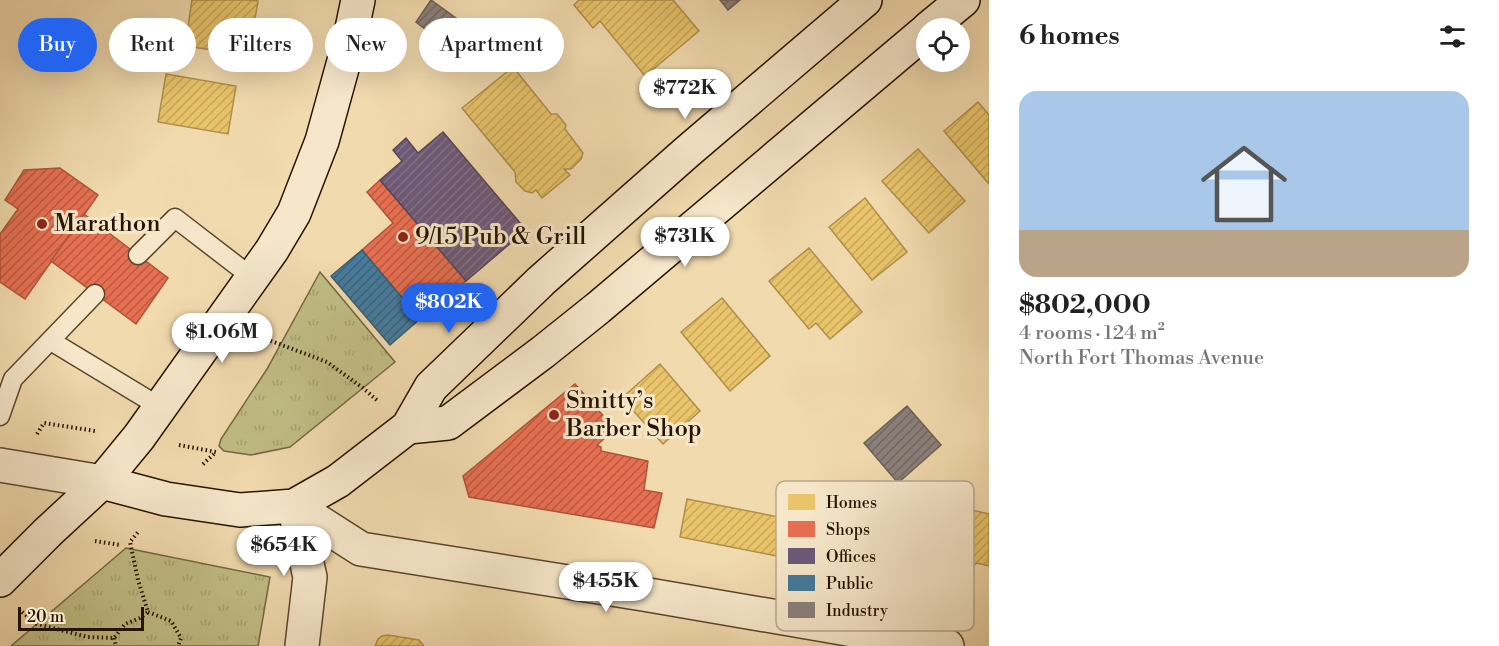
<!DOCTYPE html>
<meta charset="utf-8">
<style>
body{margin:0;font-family:"Libre Bodoni",serif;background:#f2f2f2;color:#222;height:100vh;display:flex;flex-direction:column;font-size:22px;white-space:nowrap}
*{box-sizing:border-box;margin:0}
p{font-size:20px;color:#767676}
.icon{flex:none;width:33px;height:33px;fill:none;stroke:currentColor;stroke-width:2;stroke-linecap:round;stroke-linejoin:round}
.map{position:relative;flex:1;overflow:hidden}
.details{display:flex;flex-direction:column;background:#fff;width:510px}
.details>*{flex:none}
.top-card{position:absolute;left:18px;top:18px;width:570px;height:54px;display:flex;gap:12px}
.fabs{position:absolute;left:916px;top:18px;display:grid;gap:12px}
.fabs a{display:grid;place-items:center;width:54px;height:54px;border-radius:50%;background:#fff;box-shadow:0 6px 24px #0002;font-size:30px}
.scale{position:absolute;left:18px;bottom:15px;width:126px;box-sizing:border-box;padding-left:6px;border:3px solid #261400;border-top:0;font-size:16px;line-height:21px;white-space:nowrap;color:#261400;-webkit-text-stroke:4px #f6e7ca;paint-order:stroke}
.price{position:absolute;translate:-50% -51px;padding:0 14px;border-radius:21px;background:#fff;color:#222;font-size:20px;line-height:39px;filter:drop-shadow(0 2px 3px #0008)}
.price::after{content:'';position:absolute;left:50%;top:36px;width:18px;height:14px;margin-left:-9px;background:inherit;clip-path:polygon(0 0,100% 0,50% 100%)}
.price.current{background:#2563eb;color:#fff}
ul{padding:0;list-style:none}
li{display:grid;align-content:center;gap:12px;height:318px;padding:0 30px}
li+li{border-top:2px solid #e0e0e0}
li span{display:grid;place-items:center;height:186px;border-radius:18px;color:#555}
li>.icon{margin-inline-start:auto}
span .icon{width:108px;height:108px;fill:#fffc;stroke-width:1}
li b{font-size:26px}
h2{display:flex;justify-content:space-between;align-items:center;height:72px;padding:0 30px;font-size:26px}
.tag{padding:0 21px;border-radius:27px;background:#fff;box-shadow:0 6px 24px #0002;font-size:21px;line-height:54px}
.tag.current{background:#2563eb;color:#fff}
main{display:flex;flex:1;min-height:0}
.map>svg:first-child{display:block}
</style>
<main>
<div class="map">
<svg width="989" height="646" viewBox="0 0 989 646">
<defs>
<pattern id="grass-tufts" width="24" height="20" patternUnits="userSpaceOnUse" patternTransform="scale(1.5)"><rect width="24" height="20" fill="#c1bd85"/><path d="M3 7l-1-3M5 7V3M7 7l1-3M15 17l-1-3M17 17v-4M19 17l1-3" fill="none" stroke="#a6a271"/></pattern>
<pattern id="homes-hatch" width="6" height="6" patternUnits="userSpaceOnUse" patternTransform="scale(1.5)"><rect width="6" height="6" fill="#e9c46a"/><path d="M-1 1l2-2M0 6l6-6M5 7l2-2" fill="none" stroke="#c8a85a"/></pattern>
<pattern id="shops-hatch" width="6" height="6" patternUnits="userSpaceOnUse" patternTransform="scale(1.5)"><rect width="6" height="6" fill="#e76f51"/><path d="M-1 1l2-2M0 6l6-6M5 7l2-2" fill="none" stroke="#bb5a41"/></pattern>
<pattern id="offices-hatch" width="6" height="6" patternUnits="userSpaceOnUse" patternTransform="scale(1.5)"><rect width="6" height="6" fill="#6d597a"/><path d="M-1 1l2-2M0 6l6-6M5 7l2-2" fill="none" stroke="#817188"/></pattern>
<pattern id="public-hatch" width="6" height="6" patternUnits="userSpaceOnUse" patternTransform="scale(1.5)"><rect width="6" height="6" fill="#457b9d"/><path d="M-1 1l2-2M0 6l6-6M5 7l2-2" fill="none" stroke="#39647e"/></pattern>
<pattern id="industry-hatch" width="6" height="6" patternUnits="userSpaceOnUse" patternTransform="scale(1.5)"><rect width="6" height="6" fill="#8a817c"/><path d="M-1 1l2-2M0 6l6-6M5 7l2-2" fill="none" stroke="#716863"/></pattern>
</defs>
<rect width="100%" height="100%" fill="#f1daae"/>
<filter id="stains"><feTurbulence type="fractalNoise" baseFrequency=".00333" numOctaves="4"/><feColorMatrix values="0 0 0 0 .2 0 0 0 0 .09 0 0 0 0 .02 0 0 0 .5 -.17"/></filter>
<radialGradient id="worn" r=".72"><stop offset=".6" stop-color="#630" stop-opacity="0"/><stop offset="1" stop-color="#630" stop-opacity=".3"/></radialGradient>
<g fill="url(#grass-tufts)" stroke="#746842" stroke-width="1.5">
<polygon points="320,272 395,362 290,447 251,455 224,451 219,446 221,439 267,369"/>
<polygon points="126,548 270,577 258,646 11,646"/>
</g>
<g fill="url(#homes-hatch)" stroke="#ae8f4a" stroke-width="1.5">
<polygon points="192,0 248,0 258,1 249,55 185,46"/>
<polygon points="579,0 673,0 699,31 645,76 600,21 593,28 574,5"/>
<polygon points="513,67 551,114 557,114 566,125 565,129 583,153 581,159 571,169 564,169 570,175 542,198 536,190 532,193 525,191 516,182 515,172 462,108"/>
<polygon points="166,74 236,86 228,134 158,122"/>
<polygon points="978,102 989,115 989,184 944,131"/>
<polygon points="918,149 965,201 929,233 882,181"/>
<polygon points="865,198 907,252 872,280 829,227"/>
<polygon points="809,248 862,312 830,339 816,323 809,329 769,281"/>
<polygon points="722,298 770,356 730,391 681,332"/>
<polygon points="660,364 700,411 663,444 622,398"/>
<polygon points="908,495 989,514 989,566 977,563 970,569 957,566 951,558 937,555 930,562 918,559 913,551 896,547"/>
<polygon points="687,499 784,518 777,556 680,537"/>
<polygon points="388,635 419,640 424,646 375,646 378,639 382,636"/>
</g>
<g fill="url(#shops-hatch)" stroke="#ad5439" stroke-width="1.5">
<polygon points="60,168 98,195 25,299 0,282 0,234 18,209 5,200 24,170"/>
<polygon points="380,180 466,281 420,319 362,250 393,223 367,192"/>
<polygon points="84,214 168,278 136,324 51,261"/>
<polygon points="575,384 615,429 597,445 601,447 601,451 648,461 644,490 662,493 654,528 469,497 463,476"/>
</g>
<polygon fill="url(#offices-hatch)" stroke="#584455" stroke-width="1.5" points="443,132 526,230 466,281 380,180 402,161 393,150 406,138 418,153"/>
<polygon fill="url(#public-hatch)" stroke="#3c5c6e" stroke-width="1.5" points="362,250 420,319 390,345 331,276"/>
<g fill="url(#industry-hatch)" stroke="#6c6057" stroke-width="1.5">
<polygon points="431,0 460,21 444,44 416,22"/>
<polygon points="720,0 740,0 728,10"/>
<polygon points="907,406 941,445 898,483 864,443"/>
</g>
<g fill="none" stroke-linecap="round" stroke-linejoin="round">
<defs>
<g id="lane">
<polyline points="138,255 175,218 253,278"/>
<polyline points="51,341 160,407"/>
<polyline points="0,416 13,379 95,294"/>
</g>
<g id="street">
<polyline points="0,465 102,482"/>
<polyline points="294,506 361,549 643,594 947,646"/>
<polyline points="294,506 310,577 302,646"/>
</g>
<g id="secondary">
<polyline points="929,28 963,0"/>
<polyline points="408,427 448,423 543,352 598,308 927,30"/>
<polyline points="102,482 166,499 240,510 294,506 338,481 408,427 431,387 541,281 687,152 865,0"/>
<polyline points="0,580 48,532 102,482 139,437 272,250 294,213 322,141 349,43 358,0"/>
</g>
</defs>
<use href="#lane" stroke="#59462c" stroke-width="21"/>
<use href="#street" stroke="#59462c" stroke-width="36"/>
<use href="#secondary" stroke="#261400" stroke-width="36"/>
<g stroke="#261400" stroke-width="4" stroke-dasharray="1.5 3" stroke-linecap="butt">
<polyline points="258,336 327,362 363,388 379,402"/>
<polyline points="37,434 44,423 95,431"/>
<polyline points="179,445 216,452 201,466"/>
<polyline points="95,541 120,545"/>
<polyline points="22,612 37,624 88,637 114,638 125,624 140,618 148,612 138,580 130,542 138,532"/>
<polyline points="148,612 171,621 181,638 178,646"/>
<polyline points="114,638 116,646"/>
</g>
<use href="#lane" stroke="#f6e7ca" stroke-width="18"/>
<use href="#street" stroke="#f6e7ca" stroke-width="33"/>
<use href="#secondary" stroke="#f6e7ca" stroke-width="33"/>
</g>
<g fill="#8f2418" stroke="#f6e7ca" stroke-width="2">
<circle cx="42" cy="224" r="6"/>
<circle cx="403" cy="237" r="6"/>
<circle cx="554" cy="415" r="6"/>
</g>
<g text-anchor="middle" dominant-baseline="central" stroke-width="6" stroke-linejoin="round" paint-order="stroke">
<g font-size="24" fill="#261400" stroke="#f6e7ca" text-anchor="start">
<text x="54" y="224">Marathon</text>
<text x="415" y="237">9/15 Pub &amp; Grill</text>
<text x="566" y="401">Smitty’s<tspan x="566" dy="28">Barber Shop</tspan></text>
</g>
</g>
<rect x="776" y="481" width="198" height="150" rx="9" fill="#f6e7ca" stroke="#b8a88d" stroke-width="1.5"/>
<rect x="788" y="494" width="27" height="16" fill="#e9c46a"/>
<rect x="788" y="521" width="27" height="16" fill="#e76f51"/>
<rect x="788" y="548" width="27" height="16" fill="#6d597a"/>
<rect x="788" y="575" width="27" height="16" fill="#457b9d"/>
<rect x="788" y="602" width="27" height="16" fill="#8a817c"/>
<g font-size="16" fill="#261400">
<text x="826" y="508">Homes</text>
<text x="826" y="535">Shops</text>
<text x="826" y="562">Offices</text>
<text x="826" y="589">Public</text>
<text x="826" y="616">Industry</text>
</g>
<rect width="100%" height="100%" filter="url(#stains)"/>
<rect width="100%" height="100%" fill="url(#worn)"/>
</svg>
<div class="fabs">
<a><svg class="icon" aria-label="locate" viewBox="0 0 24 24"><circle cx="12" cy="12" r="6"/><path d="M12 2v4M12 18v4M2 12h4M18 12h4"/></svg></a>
</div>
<div class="scale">20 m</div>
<b class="price" style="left:685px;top:120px">$772K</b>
<b class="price" style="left:685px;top:268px">$731K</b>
<b class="price current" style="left:449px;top:334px">$802K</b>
<b class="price" style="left:222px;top:364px">$1.06M</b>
<b class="price" style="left:284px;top:577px">$654K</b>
<b class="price" style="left:606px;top:613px">$455K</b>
<div class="top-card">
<a class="tag current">Buy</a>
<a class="tag">Rent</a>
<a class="tag">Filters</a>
<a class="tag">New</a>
<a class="tag">Apartment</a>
</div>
</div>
<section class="details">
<h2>6 homes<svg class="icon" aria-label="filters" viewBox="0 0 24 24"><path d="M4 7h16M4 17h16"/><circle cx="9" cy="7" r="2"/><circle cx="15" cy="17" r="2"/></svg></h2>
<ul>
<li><span style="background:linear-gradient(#a9c7e8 75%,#b9a48a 0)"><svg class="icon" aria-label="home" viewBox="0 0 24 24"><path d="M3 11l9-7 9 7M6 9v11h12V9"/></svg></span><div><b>$802,000</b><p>4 rooms · 124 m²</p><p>North Fort Thomas Avenue</p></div></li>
</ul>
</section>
</main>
